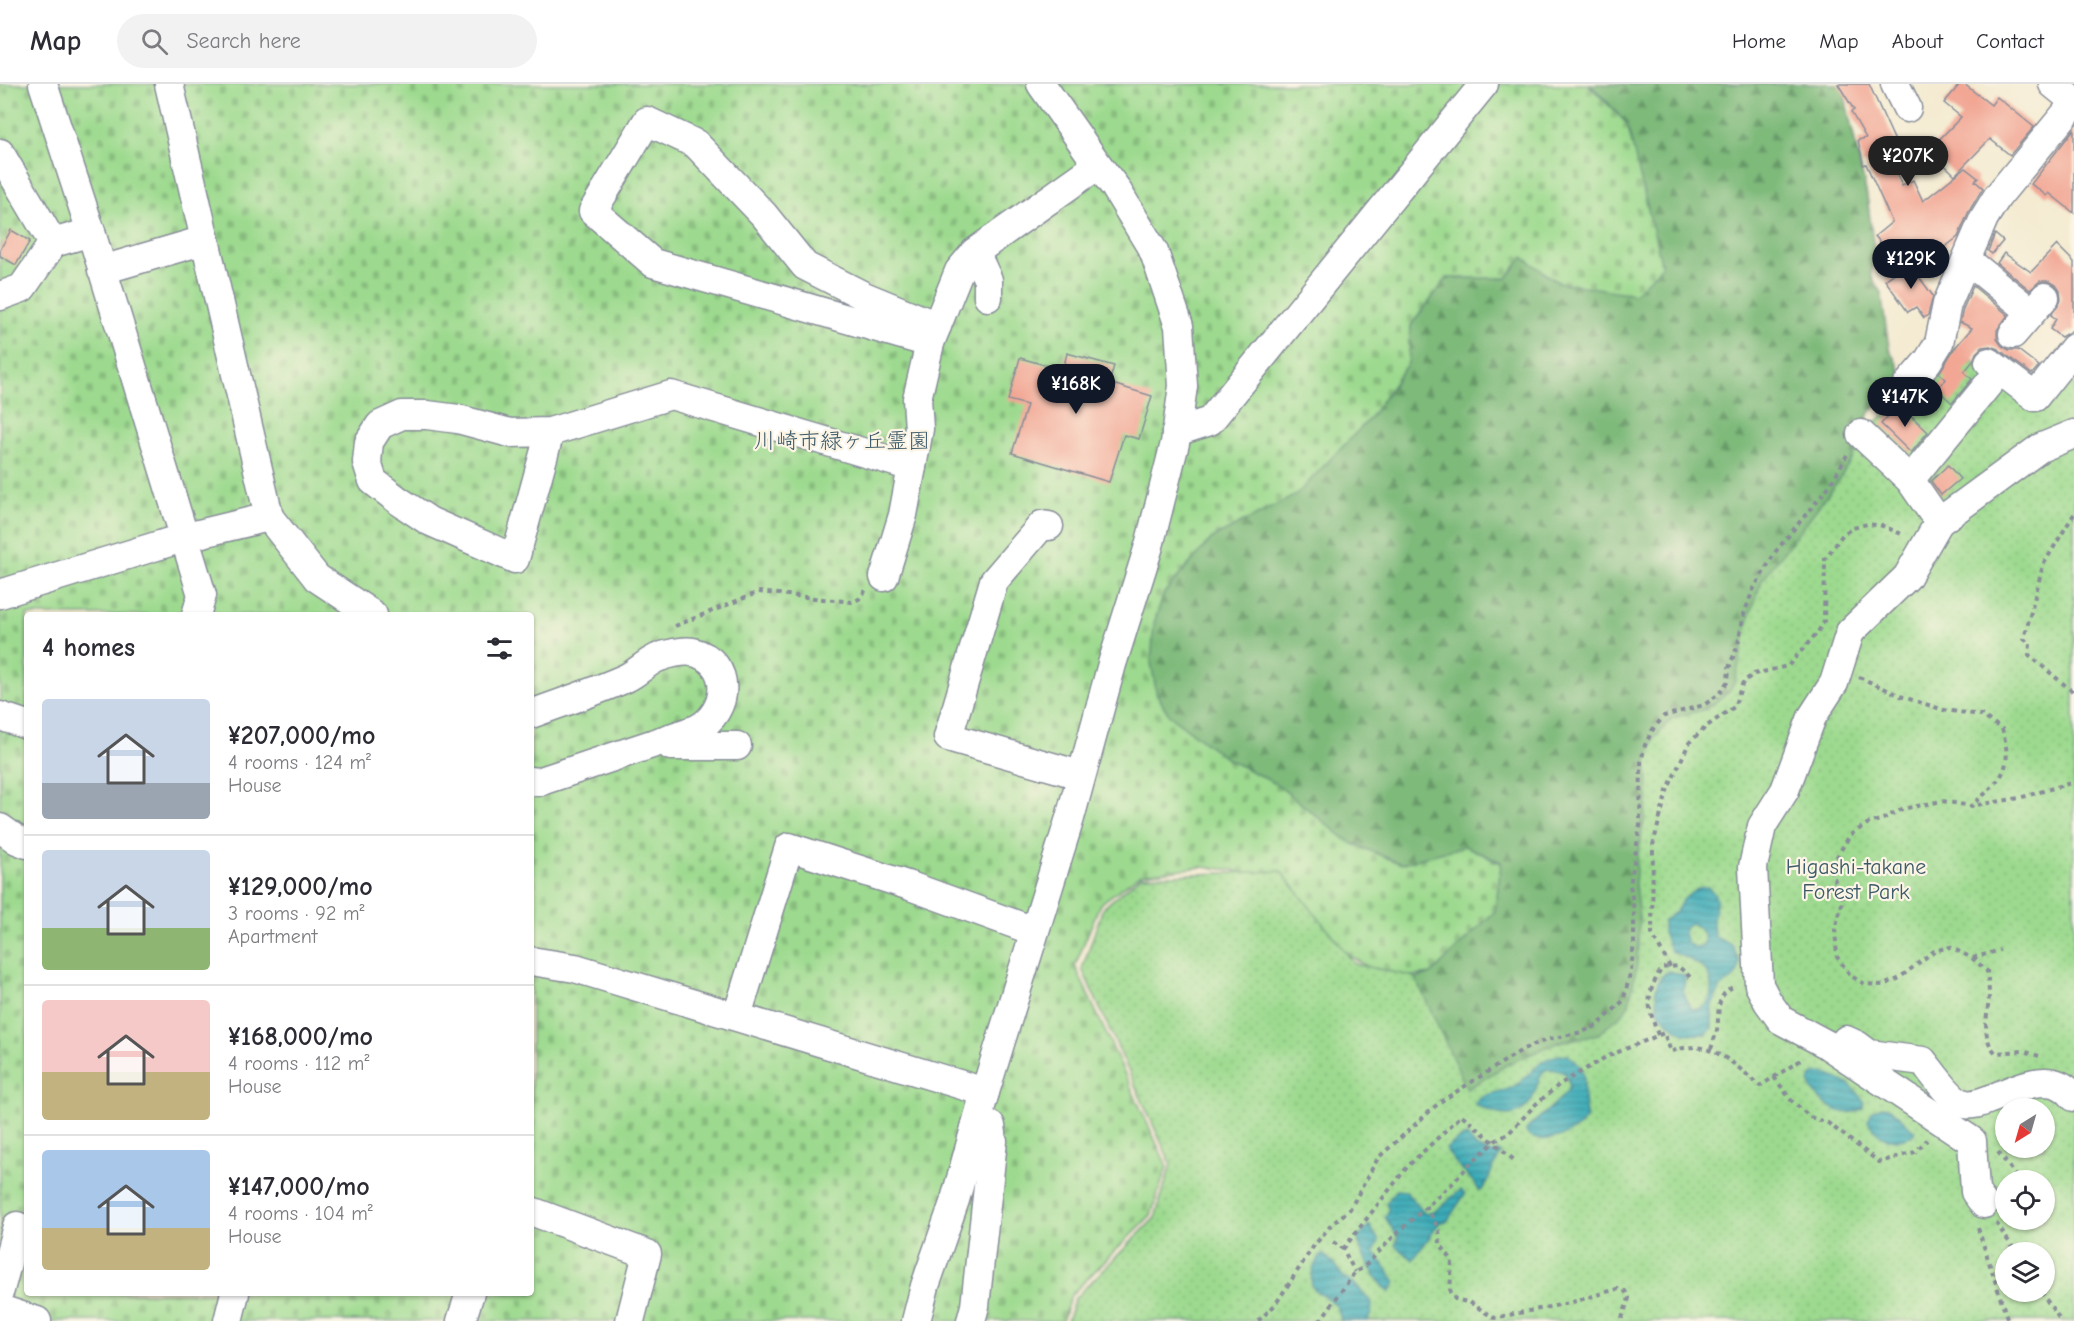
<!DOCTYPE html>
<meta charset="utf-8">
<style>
body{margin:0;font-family:"Comic Neue","Klee One",sans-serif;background:#f2f2f3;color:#2b2b33;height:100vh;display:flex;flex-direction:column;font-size:22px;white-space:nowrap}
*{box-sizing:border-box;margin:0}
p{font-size:20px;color:#7c7c81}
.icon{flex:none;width:33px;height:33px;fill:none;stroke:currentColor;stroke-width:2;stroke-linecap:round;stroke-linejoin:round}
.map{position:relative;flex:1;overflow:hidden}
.details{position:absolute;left:24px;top:528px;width:510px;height:684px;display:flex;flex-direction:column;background:#fff;border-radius:6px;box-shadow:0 2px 4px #0004}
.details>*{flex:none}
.needle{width:39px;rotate:217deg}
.buttons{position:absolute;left:1995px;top:1014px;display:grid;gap:12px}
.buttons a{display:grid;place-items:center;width:60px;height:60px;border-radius:50%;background:#fff;box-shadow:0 2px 4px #0004;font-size:30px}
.price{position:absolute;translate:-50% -51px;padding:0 14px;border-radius:21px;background:#111827;color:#fff;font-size:20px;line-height:39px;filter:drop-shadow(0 2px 3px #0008)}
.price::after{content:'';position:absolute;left:50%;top:36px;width:18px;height:14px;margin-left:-9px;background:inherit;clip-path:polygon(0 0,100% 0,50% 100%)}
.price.on{background:#222;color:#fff}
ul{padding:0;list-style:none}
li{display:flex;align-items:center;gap:18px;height:150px;padding:0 18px}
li+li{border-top:2px solid #e1e1e2}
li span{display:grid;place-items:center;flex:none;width:168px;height:120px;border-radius:6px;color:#555}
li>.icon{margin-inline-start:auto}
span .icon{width:72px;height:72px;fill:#fffc;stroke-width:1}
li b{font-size:26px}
h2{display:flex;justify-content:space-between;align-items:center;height:72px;padding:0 18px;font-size:26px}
header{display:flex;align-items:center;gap:36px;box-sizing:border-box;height:84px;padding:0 30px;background:#fff;border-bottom:2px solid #e1e1e2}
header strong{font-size:28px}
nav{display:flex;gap:33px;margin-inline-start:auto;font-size:21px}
.search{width:420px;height:54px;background:#f2f2f3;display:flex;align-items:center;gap:15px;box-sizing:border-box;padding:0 21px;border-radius:33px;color:#7c7c81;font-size:22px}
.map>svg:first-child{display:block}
</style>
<header>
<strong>Map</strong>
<div class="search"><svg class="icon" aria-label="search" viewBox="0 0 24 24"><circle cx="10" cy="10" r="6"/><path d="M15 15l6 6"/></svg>Search here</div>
<nav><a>Home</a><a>Map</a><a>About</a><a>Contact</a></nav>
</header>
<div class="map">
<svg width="2074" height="1237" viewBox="0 0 2074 1237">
<defs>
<pattern id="forest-firs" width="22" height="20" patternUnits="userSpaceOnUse" patternTransform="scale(1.5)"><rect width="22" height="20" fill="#7eba7a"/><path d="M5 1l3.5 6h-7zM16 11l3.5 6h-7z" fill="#669867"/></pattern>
<pattern id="cemetery-stones" width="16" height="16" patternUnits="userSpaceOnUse" patternTransform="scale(1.5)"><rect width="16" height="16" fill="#9dda8f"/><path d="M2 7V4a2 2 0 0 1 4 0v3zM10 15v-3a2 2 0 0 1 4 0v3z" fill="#87bb7e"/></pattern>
<pattern id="park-dots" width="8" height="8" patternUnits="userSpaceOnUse" patternTransform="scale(1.5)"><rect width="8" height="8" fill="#9dda8f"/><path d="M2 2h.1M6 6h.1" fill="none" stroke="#87bb7e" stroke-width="1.8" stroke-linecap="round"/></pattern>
<pattern id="water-rules" width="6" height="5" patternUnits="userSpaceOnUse" patternTransform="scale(1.5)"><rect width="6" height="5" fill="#3aabb7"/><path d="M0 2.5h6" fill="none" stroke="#308c98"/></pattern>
</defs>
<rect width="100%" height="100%" fill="#fcf5e5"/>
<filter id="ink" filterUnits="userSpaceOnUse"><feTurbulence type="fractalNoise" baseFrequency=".0167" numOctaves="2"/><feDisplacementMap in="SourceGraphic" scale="12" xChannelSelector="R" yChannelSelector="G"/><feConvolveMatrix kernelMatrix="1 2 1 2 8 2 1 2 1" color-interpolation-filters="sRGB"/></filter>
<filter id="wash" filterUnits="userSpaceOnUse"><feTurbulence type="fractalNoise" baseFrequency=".008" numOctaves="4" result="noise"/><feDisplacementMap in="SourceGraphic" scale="24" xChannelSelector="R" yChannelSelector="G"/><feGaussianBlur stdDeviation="1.35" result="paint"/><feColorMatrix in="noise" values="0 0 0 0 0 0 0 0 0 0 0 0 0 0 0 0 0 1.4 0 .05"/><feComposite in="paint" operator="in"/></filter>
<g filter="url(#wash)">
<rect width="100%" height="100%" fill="#f4ebd2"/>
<polygon fill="url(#forest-firs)" stroke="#4c746c" stroke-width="1.5" points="1590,0 1842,0 1867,112 1874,167 1871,191 1881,209 1889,264 1901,288 1900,296 1867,332 1870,353 1640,930 1078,1237 1162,1130 1331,873 1389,902 1431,890 1495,827 1501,778 1465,762 1401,780 1349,758 1276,700 1227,675 1169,631 1157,611 1151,579 1154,539 1164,509 1212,454 1296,411 1369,335 1408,279 1411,241 1447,194 1507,194 1523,173 1558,198 1627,40"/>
<path fill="url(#cemetery-stones)" stroke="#5c8476" stroke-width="1.5" fill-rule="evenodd" d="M 0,0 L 1588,0 L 1627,40 L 1662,182 L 1634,210 L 1558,198 L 1523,173 L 1507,194 L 1447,194 L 1411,241 L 1408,279 L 1369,335 L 1296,411 L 1212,454 L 1164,509 L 1154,539 L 1151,579 L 1157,611 L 1169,631 L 1227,675 L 1276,700 L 1349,758 L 1401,780 L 1465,762 L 1501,779 L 1495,827 L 1431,890 L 1388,895 L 1330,860 L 1275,802 L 1234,786 L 1202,783 L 1141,790 L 1100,820 L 1075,882 L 1167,1082 L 1151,1131 L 1071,1211 L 1062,1237 L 0,1237 ZM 27,531 L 531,531 L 531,1209 L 27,1209 Z"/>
<path fill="url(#park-dots)" stroke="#5c8476" stroke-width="1.5" fill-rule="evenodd" d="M 1946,257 L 2036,324 L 2074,276 L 2074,1237 L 1067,1237 L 1075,1214 L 1155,1134 L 1171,1080 L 1082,885 L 1103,824 L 1141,792 L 1281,787 L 1355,880 L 1415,893 L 1467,1005 L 1508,980 L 1556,959 L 1598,950 L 1623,930 L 1629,920 L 1637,880 L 1639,835 L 1635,800 L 1637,778 L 1648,713 L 1647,675 L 1654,655 L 1672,634 L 1706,625 L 1729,608 L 1735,597 L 1750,530 L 1762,496 L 1838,397 L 1873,341 L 1922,297 ZM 2006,1024 L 2044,1024 L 2044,1064 L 2006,1064 ZM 2006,1096 L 2044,1096 L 2044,1136 L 2006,1136 ZM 2006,1168 L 2044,1168 L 2044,1208 L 2006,1208 Z"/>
<g fill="url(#water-rules)" stroke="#2a6d8a" stroke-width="1.5" fill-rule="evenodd">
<path d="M 1708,803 C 1723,817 1713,822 1713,839 C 1713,844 1714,849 1715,853 L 1733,862 L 1739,878 L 1738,888 L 1734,894 L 1722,902 L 1716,913 L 1712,922 L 1712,944 L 1707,950 C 1680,952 1677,947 1659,929 C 1655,911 1652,897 1669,887 L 1686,892 L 1683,906 L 1690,924 C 1714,931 1716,897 1704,885 C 1695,876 1682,873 1671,867 L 1663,849 L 1663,837 L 1676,828 L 1682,817 L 1691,809 L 1700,804 ZM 1691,839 C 1699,842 1703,848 1705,856 L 1702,863 L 1695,864 L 1687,859 L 1684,850 L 1685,843 Z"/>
<path d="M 1568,971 C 1595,989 1578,1010 1587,1033 C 1584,1037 1581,1042 1577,1044 C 1565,1053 1538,1061 1527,1050 L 1526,1046 C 1535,1036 1566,1013 1569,1004 C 1571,999 1568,995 1566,990 C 1538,976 1541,994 1533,1013 C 1520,1040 1494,1031 1475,1020 C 1482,1009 1497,1009 1509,1005 C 1533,995 1536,969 1568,971 Z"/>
<path d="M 1824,989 C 1842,996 1855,1001 1864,1018 L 1863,1024 C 1841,1037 1817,1018 1809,998 L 1814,990 Z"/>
<path d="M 1882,1023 L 1891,1025 L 1915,1047 L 1913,1051 C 1892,1059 1880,1058 1868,1037 L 1872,1027 Z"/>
<path d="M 1467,1052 L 1477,1064 L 1494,1070 L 1498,1067 L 1501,1069 C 1493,1081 1490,1094 1482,1106 L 1479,1106 C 1469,1090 1455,1082 1446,1065 L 1456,1057 Z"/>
<polygon points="1396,1106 1405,1107 1425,1130 1434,1128 1461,1106 1465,1110 1447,1137 1440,1138 1413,1176 1395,1161 1398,1154 1385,1133 1389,1126 1386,1120"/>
<path d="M 1369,1141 L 1379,1157 L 1374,1167 L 1396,1198 L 1390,1208 C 1378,1199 1359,1169 1358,1154 Z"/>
<path d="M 1323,1170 L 1337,1183 L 1343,1193 L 1355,1200 L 1372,1219 L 1371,1230 L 1367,1237 L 1341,1237 C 1340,1233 1339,1227 1337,1223 C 1326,1207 1305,1212 1313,1186 C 1315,1179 1317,1175 1323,1170 Z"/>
</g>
<g id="blocks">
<g fill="#f2a795">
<polygon points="1838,0 1869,0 1899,66 1888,71 1902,102 1913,96 1923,117 1965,84 1978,94 1975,97 1983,104 1969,127 1958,153 1941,166 1932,156 1900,182 1875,152 1892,138 1866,80 1863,81 1858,56 1866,54 1851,28 1854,26"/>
<polygon points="1960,0 1964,0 1991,21 1997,13 2034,43 2010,71 1990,55 1955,91 1929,66 1961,33 1944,19"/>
<polygon points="2074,45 2074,129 2049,109 2047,112 2031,100"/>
<polygon points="11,146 30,157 16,181 0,172 0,166"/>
<polygon points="1995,150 2003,157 1992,170 1988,167"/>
<polygon points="2057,161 2074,178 2074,248 2071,247 2061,253 2050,245 2056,235 2051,231 2061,216 2060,207 2056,201 2049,197 2040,197 2030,206 1997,179 2004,169 2031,188"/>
<polygon points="1909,179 1933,212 1928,231 1924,234 1916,223 1908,228 1885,196"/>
<polygon points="1973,202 2008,231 1997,246 1997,255 2002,262 2009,266 2018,266 2039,282 2032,290 1998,265 1990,262 1982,263 1976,269 1973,277 1964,288 1972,295 1952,319 1937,305 1946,295 1939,289 1954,265 1972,244 1960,238 1963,225"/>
<polygon points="1067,269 1114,282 1109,299 1152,312 1139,355 1124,351 1109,398 1012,369 1027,321 1008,316 1020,274 1063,286"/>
<polygon points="1899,320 1928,348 1911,369 1881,340"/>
<polygon points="1948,381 1960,395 1941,411 1931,397"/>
</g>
</g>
</g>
<g filter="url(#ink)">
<use href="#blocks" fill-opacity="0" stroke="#888d98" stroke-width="1.5"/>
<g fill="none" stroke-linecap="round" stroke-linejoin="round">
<defs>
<g id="minor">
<polyline points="43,0 91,148 202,511 196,531"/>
<polyline points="169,0 269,433"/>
<polyline points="1895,0 1907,24"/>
<polyline points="2053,0 2074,17"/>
<polyline points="0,69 53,159"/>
<polyline points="975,168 988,196 988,213"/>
<polyline points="1967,176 2031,228"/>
<polyline points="102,186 205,156"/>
<polyline points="0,212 22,204 53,159 91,148"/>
<polyline points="2013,250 2045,213"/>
<polyline points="930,259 653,179 593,127 647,37 696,60 764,131 805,182 864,212 937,242"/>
<polyline points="1989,278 2035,313 2074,264"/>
<polyline points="1908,300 1928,277 1939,259 1947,220 1984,134 1997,113 2067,28 2072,16"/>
<polyline points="550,348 515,475 429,437 399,417 373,397 367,378 369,358 380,341 402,331 427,331 458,335 510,349 550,348 671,311 912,383"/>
<polyline points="1176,348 1210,337 1484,0"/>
<polyline points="1861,350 1910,396 1939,438"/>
<polyline points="1910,396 2000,286"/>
<polyline points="1049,442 1042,441 994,497 948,653 1080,691"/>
<polyline points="884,493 903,431 919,345 917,315 930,259 959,187 975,168 1098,81"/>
<polyline points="0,510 186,453 269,433 317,494 373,531"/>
<path d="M 531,630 C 563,618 595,608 626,594 C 637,589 646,579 657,574 C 667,570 683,566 693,568 C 733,578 730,628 697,645 L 538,698 L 531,697"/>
<polyline points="0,632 27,641"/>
<polyline points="671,662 737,662"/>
<polyline points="0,744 17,756 27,760"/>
<polyline points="531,877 575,884 985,1008"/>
<polyline points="737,932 789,763 910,802 1034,847"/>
<path d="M 1846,956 L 1857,961 L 1869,970 L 1923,977 C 1932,988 1951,1017 1965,1020 C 1975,1022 1984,1017 1993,1014 C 2019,1003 2053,985 2074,1013"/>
<polyline points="1984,1120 1975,1108 1972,1057 1826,960 1781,936 1768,918 1759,901 1753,783 1762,742 1785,706 1812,633 1834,599 1850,548 1907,493 1939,438 2040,364 2074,350"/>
<polyline points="531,1127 647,1170 630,1237"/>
<polyline points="0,1206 17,1142"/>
<polyline points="0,1225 37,1237"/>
<polyline points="228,1237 235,1209"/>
<polyline points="461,1237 470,1209"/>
<polyline points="916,1237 925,1202 955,1116 985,1008 1070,734 1112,580 1149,462 1175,359 1183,302 1179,242 1154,168 1115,103 1098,81 1041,0"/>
<polyline points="971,1237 975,1222 993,1057 991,1042 978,1034"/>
</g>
</defs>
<use href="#minor" stroke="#888d98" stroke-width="31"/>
<g stroke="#888d98" stroke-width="4" stroke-dasharray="4.5 4.5" stroke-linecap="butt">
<polyline points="1876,330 1891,314"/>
<polyline points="2074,430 2043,481 2024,555 2030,560 2029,571 2072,607 2074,611"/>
<polyline points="675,542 759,508 852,518 859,515 866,506"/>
<path d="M 1859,593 L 1903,613 L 1944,626 L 1981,631 L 2002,645 C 2014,686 2002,695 1972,721"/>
<polyline points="1973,874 2000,866"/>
<polyline points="1670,883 1652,850 1653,761 1667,707 1689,659 1707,642 1734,623 1743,598 1754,590 1788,582 1818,548 1824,537 1825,475 1843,450 1853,444 1867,440 1883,442 1904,451"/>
<path d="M 1658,951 C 1647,920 1645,912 1662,884 L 1678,882 L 1690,893"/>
<path d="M 1711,965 C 1713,959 1715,952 1717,946 C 1720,929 1714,911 1735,902"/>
<path d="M 2039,972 L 2023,967 L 1996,969 C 1980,953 1988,932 1989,912 C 1989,904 1988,895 1987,887 L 1972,874 L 1950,863 L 1934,867 L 1898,895 L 1883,901 L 1865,900 L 1851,892 L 1837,873 L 1835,845 L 1843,816 L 1830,784 L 1850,751 L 1867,740 L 1883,735 L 1902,725 L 1942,717 L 1971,722 L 2019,714 L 2074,698"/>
<polyline points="1774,993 1791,1016 1810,1033 1828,1039 1879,1078 1915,1068 1927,1056"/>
<polyline points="1998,1068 2017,1093 2013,1096"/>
<polyline points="1426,1122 1439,1146 1440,1160 1452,1176 1450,1208 1455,1215 1471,1219 1494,1234 1569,1219 1617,1205 1625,1207 1629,1214 1621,1237"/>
<polyline points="1996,1139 2016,1168"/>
<polyline points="1978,1144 2008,1237"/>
<polyline points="1333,1158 1343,1165 1355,1188"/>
<polyline points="1343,1165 1408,1082 1462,1031 1514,1076"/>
<polyline points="2041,1208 2061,1237"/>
<polyline points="1258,1237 1275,1221 1313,1163 1331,1141 1350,1125 1378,1074 1440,1018 1522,966 1546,956 1582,948 1598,941 1623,917 1631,887 1634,858 1634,826 1630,801 1640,742 1641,678 1645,661 1653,645 1664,632 1704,621 1719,610 1728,597 1729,584 1738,560 1744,530 1753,506 1776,467 1830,401 1847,371"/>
<path d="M 1320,1237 L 1355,1188 L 1363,1184 L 1397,1149 L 1452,1100 L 1470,1080 L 1495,1057 L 1508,1050 L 1536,1020 L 1560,1000 L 1606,973 L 1664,949 L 1671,968 C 1708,952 1733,979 1760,1002 L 1804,974"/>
</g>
<use href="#minor" stroke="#fff" stroke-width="28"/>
</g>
</g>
<g text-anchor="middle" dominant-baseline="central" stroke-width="4.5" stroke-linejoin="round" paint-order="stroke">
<g font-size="22" fill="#3c5a6a" stroke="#fcf5e5">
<text x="842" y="357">川崎市緑ヶ丘霊園</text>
<text x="1856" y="783">Higashi-takane<tspan x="1856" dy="25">Forest Park</tspan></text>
</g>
</g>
</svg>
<div class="buttons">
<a><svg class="needle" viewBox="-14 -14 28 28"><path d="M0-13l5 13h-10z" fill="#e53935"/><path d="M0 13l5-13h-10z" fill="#7c7c81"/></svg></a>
<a><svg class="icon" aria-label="locate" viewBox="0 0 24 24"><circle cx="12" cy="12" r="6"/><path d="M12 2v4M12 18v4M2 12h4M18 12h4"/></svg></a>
<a><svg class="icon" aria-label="layers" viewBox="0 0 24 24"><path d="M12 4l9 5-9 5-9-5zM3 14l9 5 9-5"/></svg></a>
</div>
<b class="price on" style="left:1908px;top:103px">¥207K</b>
<b class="price" style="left:1911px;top:206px">¥129K</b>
<b class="price" style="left:1076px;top:331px">¥168K</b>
<b class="price" style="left:1905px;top:344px">¥147K</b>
<section class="details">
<h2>4 homes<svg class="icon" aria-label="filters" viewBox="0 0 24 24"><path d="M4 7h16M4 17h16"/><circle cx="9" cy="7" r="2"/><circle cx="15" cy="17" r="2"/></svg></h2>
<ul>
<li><span style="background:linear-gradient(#c9d6e8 70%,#9aa5b1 0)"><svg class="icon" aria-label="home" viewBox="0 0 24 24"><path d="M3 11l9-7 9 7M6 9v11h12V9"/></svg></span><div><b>¥207,000/mo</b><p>4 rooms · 124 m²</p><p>House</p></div></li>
<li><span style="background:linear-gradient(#c9d6e8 65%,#8fb573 0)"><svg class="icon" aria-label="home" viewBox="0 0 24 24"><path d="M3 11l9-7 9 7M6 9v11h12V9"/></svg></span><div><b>¥129,000/mo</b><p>3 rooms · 92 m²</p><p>Apartment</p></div></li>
<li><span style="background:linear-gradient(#f6c9c9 60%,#c2b280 0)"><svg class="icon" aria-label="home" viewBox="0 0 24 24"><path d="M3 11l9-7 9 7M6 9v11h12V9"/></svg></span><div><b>¥168,000/mo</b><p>4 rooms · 112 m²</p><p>House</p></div></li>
<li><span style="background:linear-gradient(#a9c7e8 65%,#c2b280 0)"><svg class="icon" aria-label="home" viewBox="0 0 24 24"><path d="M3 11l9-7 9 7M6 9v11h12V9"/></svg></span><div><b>¥147,000/mo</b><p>4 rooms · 104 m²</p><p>House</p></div></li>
</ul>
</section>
</div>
